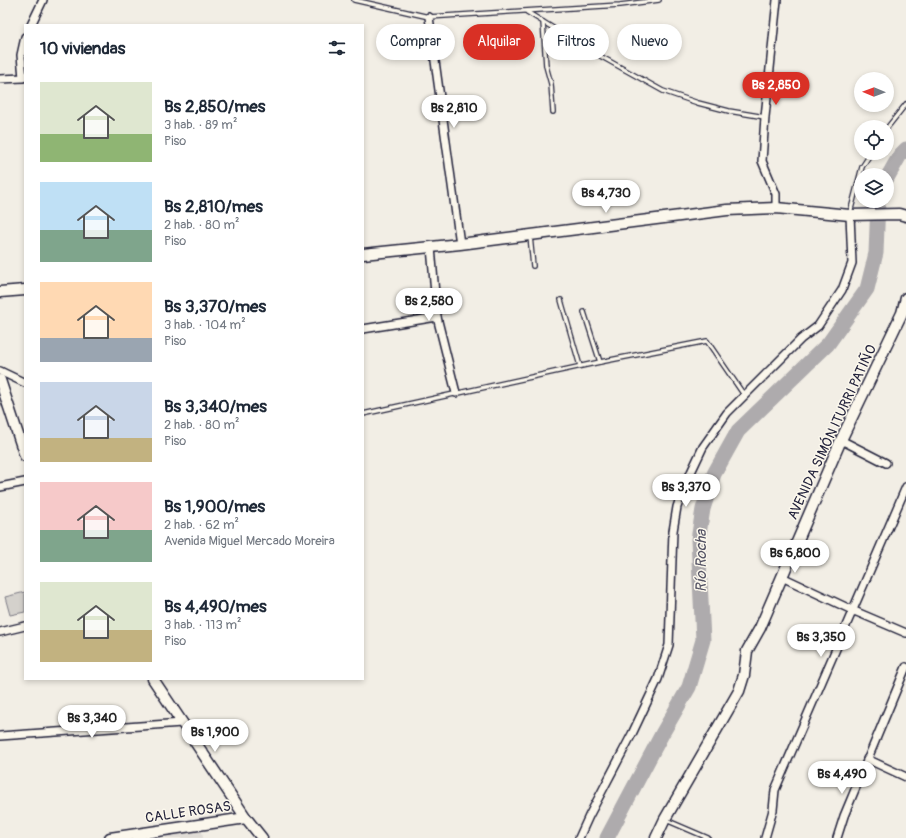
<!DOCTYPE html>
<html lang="es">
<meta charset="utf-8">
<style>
body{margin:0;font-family:Pangolin,sans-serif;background:#f2f2f3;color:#1f2937;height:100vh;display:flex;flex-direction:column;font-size:15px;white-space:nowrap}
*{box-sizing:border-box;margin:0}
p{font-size:13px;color:#747a83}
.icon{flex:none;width:22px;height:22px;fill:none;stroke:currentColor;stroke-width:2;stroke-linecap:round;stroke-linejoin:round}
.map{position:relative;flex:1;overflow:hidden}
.side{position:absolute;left:24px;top:24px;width:340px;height:656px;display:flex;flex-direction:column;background:#fff;border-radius:0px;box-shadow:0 2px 6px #0003}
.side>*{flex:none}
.banner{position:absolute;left:376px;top:24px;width:380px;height:36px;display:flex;gap:8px}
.needle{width:26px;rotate:271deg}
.tools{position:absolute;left:854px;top:72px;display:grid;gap:8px}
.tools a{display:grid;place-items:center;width:40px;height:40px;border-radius:50%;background:#fff;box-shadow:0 2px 6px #0003;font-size:20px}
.price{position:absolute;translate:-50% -34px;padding:0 9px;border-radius:14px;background:#fff;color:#222;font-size:13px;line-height:26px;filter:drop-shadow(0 1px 2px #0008)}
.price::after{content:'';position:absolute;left:50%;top:24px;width:12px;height:9px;margin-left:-6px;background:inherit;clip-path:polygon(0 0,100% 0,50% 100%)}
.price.selected{background:#d93025;color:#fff}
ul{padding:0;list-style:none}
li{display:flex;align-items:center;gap:12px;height:100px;padding:0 16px}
li span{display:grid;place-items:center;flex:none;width:112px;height:80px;border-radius:0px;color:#555}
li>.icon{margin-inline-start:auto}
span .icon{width:48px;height:48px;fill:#fffc;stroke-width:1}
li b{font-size:17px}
h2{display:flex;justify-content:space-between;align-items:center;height:48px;padding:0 16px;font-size:17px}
.chip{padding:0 14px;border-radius:18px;background:#fff;box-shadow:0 2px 6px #0003;font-size:14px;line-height:36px}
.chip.selected{background:#d93025;color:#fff}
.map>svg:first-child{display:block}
</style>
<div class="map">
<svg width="906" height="838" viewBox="0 0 906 838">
<rect width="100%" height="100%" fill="#f2eee5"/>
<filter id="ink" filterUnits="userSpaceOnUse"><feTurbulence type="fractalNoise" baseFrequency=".025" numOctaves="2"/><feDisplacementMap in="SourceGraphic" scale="8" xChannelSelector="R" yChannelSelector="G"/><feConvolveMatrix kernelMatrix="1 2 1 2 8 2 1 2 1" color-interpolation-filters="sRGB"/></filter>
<g filter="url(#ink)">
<polygon fill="#e0dcd6" points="202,831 203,838 166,838 165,835"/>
<polygon fill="#d4d1cc" stroke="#7b7a84" points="25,592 25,612 10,615 5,597"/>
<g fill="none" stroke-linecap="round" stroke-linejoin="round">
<g stroke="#aeabad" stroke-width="15">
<polyline points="887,178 900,155 906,149"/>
<polyline points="607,838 662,734 689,687 703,640 698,540 703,509 714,474 738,431 828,344 867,289 876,253 878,201"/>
</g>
<defs>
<g id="lane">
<polyline points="354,0 429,17 620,5 659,0"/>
<polyline points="527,12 584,47 663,91 698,103 729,111 765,117"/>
<polyline points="543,22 546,66 551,84 553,112"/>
<polyline points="887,128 906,104"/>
<polyline points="850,213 862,167 871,153"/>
<polyline points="530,236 533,266"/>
<polyline points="561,300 580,366"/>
<polyline points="584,312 600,362"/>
<polyline points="363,414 600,362 707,341 744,395"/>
<polyline points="666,820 708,838"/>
</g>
<g id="street">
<polyline points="429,17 460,244"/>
<polyline points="31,25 43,0"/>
<polyline points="0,79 23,78 21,55 25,37"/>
<polyline points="776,208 776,194 762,161 765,117 777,0"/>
<polyline points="431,247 437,317 456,393"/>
<polyline points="363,329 437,317"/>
<polyline points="0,371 25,383"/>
<polyline points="841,440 886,463"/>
<polyline points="0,487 25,482"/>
<polyline points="782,577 852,610 906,633"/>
<polyline points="0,632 25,626"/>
<polyline points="0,736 182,723"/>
<polyline points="867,759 906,777"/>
<polyline points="579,838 589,816 632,734 658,679 669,645 673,531 677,507 684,487 703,447 727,413 801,339 818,326 842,290 852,263 850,215"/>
<polyline points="765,838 773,810 775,790 906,487"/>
<polyline points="837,838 844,816 906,667"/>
</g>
<g id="secondary">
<polyline points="363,254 460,244 727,210 776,208 850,215 899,214 906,216"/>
<polyline points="0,292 25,290"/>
<polyline points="0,380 25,456"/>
<polyline points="153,679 246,818 262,838"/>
<polyline points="110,838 246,818"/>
<polyline points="656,838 665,819 739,691 744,675 747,651 760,628 841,440 902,313 906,298"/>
</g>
</defs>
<use href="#lane" stroke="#22223b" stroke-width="6"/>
<use href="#street" stroke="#22223b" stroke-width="10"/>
<use href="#secondary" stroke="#22223b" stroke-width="13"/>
<use href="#lane" stroke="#fbf7ec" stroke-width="3.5"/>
<use href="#street" stroke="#fbf7ec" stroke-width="7"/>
<use href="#secondary" stroke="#fbf7ec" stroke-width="10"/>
</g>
</g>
<g text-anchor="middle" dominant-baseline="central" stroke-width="3" stroke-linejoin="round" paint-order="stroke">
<g font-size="14" fill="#22223b" stroke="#fbf7ec">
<text transform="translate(832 432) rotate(-65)">AVENIDA SIMÓN ITURRI PATIÑO</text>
<text transform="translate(188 812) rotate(-8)">CALLE ROSAS</text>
</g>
<g font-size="15" font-style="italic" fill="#535263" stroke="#fbf7ec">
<text transform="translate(701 561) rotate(-90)">Río Rocha</text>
</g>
</g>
</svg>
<div class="tools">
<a><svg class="needle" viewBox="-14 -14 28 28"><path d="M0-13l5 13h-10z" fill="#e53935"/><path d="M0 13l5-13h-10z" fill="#747a83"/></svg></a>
<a><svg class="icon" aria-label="locate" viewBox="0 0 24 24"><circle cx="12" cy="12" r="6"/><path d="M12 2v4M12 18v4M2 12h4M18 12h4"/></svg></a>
<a><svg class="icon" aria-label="layers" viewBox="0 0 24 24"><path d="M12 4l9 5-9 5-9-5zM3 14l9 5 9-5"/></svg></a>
</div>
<b class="price selected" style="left:776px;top:106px">Bs 2,850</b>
<b class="price" style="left:454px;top:129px">Bs 2,810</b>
<b class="price" style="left:606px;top:214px">Bs 4,730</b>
<b class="price" style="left:429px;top:322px">Bs 2,580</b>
<b class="price" style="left:686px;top:508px">Bs 3,370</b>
<b class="price" style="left:795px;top:574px">Bs 6,800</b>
<b class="price" style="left:821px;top:658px">Bs 3,350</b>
<b class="price" style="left:92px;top:739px">Bs 3,340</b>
<b class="price" style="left:215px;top:753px">Bs 1,900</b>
<b class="price" style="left:842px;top:795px">Bs 4,490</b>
<div class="banner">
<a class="chip">Comprar</a>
<a class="chip selected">Alquilar</a>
<a class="chip">Filtros</a>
<a class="chip">Nuevo</a>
</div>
<section class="side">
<h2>10 viviendas<svg class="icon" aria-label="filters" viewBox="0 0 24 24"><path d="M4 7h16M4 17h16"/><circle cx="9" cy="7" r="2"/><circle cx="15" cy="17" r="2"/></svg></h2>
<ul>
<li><span style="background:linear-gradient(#dfe7d0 65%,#8fb573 0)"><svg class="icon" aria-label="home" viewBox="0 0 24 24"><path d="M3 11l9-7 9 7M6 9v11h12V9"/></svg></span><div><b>Bs 2,850/mes</b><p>3 hab. · 89 m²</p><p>Piso</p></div></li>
<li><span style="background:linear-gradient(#bfe0f5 60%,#7fa58c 0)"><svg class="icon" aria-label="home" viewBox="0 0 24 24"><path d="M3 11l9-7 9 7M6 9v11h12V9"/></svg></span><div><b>Bs 2,810/mes</b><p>2 hab. · 80 m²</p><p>Piso</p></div></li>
<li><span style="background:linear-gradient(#ffd9b3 70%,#9aa5b1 0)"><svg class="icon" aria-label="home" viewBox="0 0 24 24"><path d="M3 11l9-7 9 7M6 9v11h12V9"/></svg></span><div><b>Bs 3,370/mes</b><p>3 hab. · 104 m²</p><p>Piso</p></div></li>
<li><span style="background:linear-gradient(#c9d6e8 70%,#c2b280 0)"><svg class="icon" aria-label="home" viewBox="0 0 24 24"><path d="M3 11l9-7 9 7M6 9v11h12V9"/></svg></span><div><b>Bs 3,340/mes</b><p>2 hab. · 80 m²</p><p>Piso</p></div></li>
<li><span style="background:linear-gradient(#f6c9c9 60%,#7fa58c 0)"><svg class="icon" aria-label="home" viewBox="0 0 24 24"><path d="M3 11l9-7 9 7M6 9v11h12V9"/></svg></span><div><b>Bs 1,900/mes</b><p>2 hab. · 62 m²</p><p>Avenida Miguel Mercado Moreira</p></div></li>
<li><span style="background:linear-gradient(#dfe7d0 60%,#c2b280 0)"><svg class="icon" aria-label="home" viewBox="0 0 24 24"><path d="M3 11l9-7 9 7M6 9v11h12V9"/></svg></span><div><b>Bs 4,490/mes</b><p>3 hab. · 113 m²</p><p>Piso</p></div></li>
</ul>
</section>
</div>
